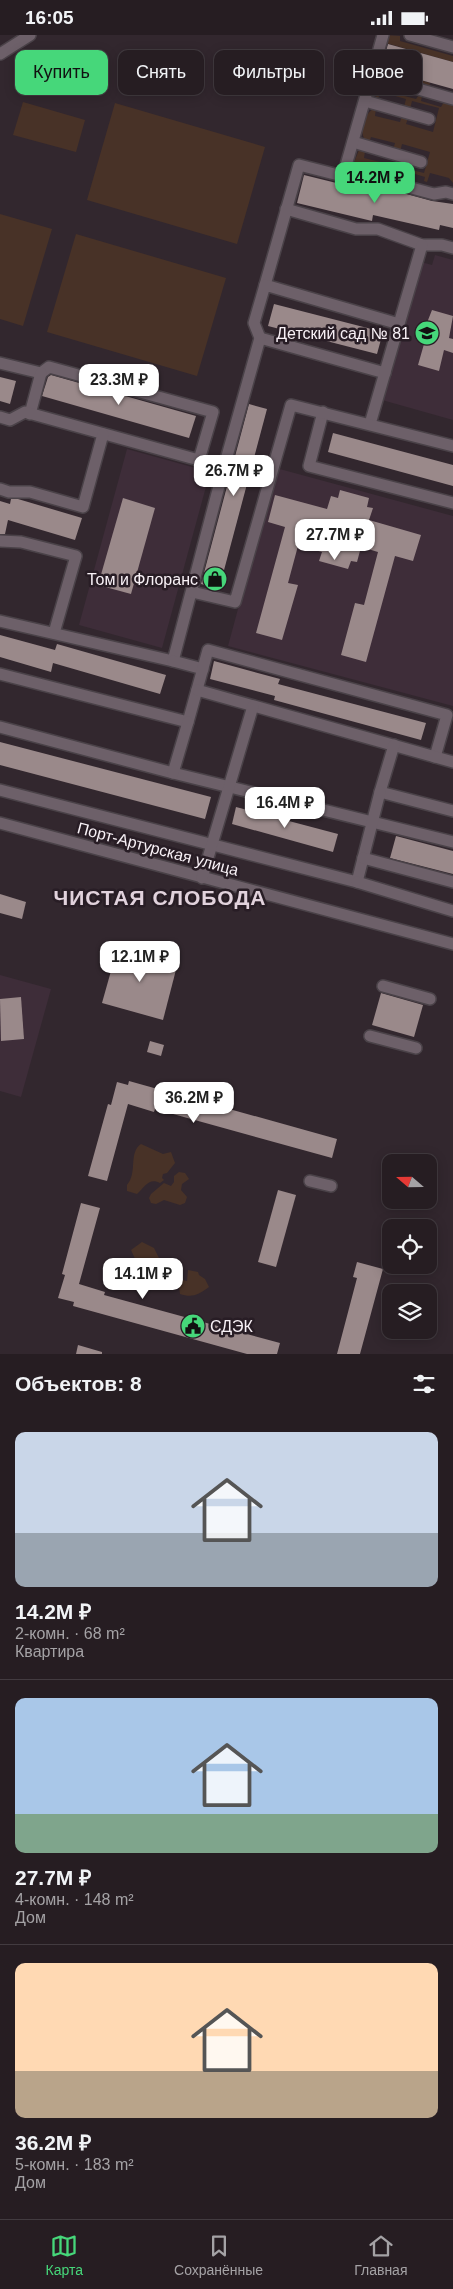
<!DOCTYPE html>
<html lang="ru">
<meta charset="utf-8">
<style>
body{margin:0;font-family:Helvetica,sans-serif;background:#2e262a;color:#f1f3f6;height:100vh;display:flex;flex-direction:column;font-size:19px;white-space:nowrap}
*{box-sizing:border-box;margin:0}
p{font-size:16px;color:#a4a2a5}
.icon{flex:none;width:28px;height:28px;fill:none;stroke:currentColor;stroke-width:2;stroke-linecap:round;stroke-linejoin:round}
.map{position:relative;height:1319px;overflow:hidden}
.side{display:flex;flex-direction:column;background:#261d22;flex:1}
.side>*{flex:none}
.guide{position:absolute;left:15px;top:15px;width:424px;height:45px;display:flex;gap:10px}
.needle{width:32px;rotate:290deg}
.buttons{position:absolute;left:382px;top:1119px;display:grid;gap:10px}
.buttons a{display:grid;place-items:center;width:55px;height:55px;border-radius:10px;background:#261d22;box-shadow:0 2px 12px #0003,0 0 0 1px #423b40;font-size:25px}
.price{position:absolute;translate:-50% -42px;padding:0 11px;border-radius:10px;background:#fff;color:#222;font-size:16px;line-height:32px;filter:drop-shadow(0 1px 2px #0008)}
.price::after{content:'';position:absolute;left:50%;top:30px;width:15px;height:11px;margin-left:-8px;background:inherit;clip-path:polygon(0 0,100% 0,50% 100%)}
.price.selected{background:#46d77a;color:#111}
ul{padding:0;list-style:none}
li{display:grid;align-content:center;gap:10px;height:265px;padding:0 15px}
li+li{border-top:1px solid #423b40}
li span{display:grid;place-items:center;height:155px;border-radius:10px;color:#555}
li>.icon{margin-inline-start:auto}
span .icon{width:90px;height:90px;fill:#fffc;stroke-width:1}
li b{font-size:21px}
h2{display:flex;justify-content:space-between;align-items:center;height:60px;padding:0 15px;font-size:21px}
.pill{padding:0 18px;border-radius:10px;background:#261d22;box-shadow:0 2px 12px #0003,0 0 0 1px #423b40;font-size:18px;line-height:45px}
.pill.selected{background:#46d77a;color:#111}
.status{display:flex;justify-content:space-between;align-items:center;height:35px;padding:0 25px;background:#261d22;direction:ltr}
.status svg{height:14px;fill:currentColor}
.tabs{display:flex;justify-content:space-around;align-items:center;height:70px;border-top:1px solid #423b40;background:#261d22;font-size:14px;color:#a4a2a5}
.tabs a{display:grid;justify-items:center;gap:2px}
.tabs .selected{color:#46d77a}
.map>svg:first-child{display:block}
</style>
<div class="status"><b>16:05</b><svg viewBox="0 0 49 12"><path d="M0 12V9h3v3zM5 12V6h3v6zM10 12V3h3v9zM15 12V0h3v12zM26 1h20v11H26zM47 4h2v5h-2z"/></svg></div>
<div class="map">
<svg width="453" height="1319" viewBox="0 0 453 1319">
<rect width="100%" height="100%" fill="#32272e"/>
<g fill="#3e2d39">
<polygon points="435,220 453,225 453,385 382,365 421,227 432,230"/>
<polygon points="127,414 210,437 162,613 79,590"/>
<polygon points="276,433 453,481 453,671 228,611"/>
<polygon points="0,940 51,954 21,1062 0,1056"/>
</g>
<g fill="#483227">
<polygon points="385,0 400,1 400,6 453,21 453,27 386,8 379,33 399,39 398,44 374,38"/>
<polygon points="403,40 430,48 429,53 402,45"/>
<path d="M 377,49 L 382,49 L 381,55 L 416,64 L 419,60 L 422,61 L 421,66 L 441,72 L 444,67 L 453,69 L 453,148 L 449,143 L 430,138 L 427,147 L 424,146 L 425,142 L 388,131 L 383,138 L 372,136 L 369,129 L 359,127 L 356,132 L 353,130 L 359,115 L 365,116 L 364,123 L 424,138 L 430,117 L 402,109 L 400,117 L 393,115 L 395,108 L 371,102 L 369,108 C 356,101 364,76 376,73 L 375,81 L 400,87 L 402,81 L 408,83 L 406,89 L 433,97 L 439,73 L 412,66 L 410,74 L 404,72 L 406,64 L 381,57 L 378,63 L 373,59 Z"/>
<polygon points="23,67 85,85 76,117 13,100"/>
<polygon points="115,68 265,112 237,209 87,165"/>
<polygon points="0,179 52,194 23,291 0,284"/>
<polygon points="76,199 226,243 197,341 47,297"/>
<path d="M 141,1109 L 163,1119 L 171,1117 L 175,1128 L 167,1138 L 163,1139 L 162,1143 L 164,1145 L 160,1148 C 149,1142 144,1153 137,1159 L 127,1156 L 127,1150 C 138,1137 128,1118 141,1109 Z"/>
<polygon points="179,1137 185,1138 189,1144 182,1149 181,1155 187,1162 185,1168 180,1170 164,1165 156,1169 151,1168 149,1163 151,1159 164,1148 171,1151 174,1147 174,1141"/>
<polygon points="142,1207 154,1213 160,1225 164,1226 165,1232 161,1235 162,1245 149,1250 142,1239 131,1215"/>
<path d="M 188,1235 L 198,1237 L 199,1240 L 205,1244 L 209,1252 C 198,1260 192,1263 180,1259 L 178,1244 L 187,1246 Z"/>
</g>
<g fill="#9a898a">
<polygon points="388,9 453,27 453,54 381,34"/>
<polygon points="304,140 377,158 378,154 388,154 432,166 453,169 453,193 440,190 439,195 373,180 372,186 297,168"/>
<polygon points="274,269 383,297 377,319 268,291"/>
<polygon points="432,275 453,281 449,303 453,304 453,318 444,315 439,336 418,330 424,309 419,308"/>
<polygon points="51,340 196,381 189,403 42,361 48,342"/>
<polygon points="0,342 16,346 10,369 0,366"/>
<polygon points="249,369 267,374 219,554 201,549"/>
<polygon points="333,398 453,430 453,451 328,417"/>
<polygon points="340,455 369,463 367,472 373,473 369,485 421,500 413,526 395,521 366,627 341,620 355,568 364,570 378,517 361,512 357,527 351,526 348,534 319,526 322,517 315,515 319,501 302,496 288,548 298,550 282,605 256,598 285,492 268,487 275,460 327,474 331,461 338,463"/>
<polygon points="123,463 155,473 131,559 98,550"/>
<polygon points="11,464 18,464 82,483 75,505 8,485 5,499 0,499 0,466 10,469"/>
<polygon points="0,600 55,615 57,609 166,640 160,659 53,628 51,637 0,622"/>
<polygon points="214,626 280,644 278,649 426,688 421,705 274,665 275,661 210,644"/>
<polygon points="0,707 211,762 205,784 0,730"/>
<polygon points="236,772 338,799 333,817 232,789"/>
<polygon points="396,801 453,816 453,839 390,823"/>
<polygon points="0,859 26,867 22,884 0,878"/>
<polygon points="118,911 178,927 163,985 102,968"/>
<polygon points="381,958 423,970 414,1002 372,990"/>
<polygon points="21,962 24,1004 1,1006 0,964"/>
<polygon points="150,1006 164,1010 161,1021 147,1017"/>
<polygon points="129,1046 337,1104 332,1123 155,1074 154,1077 128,1069 107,1146 88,1141 108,1069 111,1070 117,1047 128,1050"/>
<polygon points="278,1155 296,1160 276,1232 258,1227"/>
<polygon points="81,1168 100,1173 79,1249 105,1257 104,1260 280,1308 277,1319 247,1319 73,1271 74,1267 58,1263 65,1240 62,1239"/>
<polygon points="357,1227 383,1234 360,1319 337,1319 357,1243 353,1242"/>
<polygon points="78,1310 102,1317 102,1319 76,1319"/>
</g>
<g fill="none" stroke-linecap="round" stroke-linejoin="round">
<defs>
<g id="minor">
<polyline points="410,0 453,12"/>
<polyline points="0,19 30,0"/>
<polyline points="373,41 453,64"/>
<polyline points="365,66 429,84"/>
<polyline points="353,107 421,127"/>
<polyline points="343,141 383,0"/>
<polyline points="286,174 356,194 378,194 422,210 442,210 453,213"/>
<polyline points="265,250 299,130 366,147 389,147 434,159 446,157 453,159"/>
<polyline points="399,289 422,210"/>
<polyline points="260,303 385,338"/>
<polyline points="0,328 41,338 49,332 213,377 199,425"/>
<polyline points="323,377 309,431 453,468"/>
<polyline points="30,379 41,338"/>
<polyline points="0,382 10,385 25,377 224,432 173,626 0,586"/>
<polyline points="224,432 260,303 254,288 265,250 399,289 370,389"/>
<polyline points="0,454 9,457 30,457 83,472 103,399"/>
<polyline points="0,506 21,507 76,521 54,598"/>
<polyline points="192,557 235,567 291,370 453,411"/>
<polyline points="173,626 203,634"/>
<polyline points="0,639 188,687 208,615 447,680 435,722"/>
<polyline points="197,655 453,727"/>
<polyline points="0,692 173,738 453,807"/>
<polyline points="394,710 380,757 453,776"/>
<polyline points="173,738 188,687"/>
<polyline points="0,755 357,847 380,757"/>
<polyline points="0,788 453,909"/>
<polyline points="363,823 453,847"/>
<polyline points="202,843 253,671"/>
<polyline points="357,847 453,876"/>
<polyline points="383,951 430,964"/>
<polyline points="370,1001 416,1013"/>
<polyline points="310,1146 331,1151"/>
</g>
</defs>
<use href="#minor" stroke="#4a4248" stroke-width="14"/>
<use href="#minor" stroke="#6d6069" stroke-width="11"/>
</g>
<defs>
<symbol id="school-disc" viewBox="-11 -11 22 22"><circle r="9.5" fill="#46d77a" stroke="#281d25"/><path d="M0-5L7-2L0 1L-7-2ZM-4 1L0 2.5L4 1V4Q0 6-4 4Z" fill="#111"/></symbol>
<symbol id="shop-disc" viewBox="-11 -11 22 22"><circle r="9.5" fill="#46d77a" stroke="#281d25"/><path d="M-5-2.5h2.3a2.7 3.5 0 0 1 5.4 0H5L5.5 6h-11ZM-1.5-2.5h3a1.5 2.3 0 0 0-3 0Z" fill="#111"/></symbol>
<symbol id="civic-disc" viewBox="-11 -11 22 22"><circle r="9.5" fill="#46d77a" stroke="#281d25"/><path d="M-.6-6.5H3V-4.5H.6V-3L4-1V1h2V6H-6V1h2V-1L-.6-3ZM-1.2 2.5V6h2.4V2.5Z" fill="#111"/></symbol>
</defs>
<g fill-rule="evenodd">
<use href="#school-disc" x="413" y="284" width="28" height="28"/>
<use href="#shop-disc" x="201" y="530" width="28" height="28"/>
<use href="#civic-disc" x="179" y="1277" width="28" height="28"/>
</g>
<g text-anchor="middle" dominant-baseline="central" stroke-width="5" stroke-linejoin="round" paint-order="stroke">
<g font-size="16" fill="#f8f1f6" stroke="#281d25" text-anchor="end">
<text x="410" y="298">Детский сад № 81</text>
<text x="198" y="544">Том и Флоранс</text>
<text x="210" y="1291" text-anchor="start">СДЭК</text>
</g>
<g font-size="16" fill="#f8f1f6" stroke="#281d25">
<text transform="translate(158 814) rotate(15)">Порт-Артурская улица</text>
</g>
<g font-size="21" font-weight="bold" letter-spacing="1" fill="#e1d2dc" stroke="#281d25">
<text x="160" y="862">ЧИСТАЯ СЛОБОДА</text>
</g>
</g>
</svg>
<div class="buttons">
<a><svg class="needle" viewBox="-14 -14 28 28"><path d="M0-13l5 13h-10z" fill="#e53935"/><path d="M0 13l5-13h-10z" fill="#a4a2a5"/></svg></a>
<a><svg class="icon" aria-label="locate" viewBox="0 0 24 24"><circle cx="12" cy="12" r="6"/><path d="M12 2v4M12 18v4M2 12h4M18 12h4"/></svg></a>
<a><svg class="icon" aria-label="layers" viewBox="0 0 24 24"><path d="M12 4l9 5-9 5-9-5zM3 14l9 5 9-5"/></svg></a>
</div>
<b class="price selected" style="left:375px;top:169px">14.2M ₽</b>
<b class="price" style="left:119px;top:371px">23.3M ₽</b>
<b class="price" style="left:234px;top:462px">26.7M ₽</b>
<b class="price" style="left:335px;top:526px">27.7M ₽</b>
<b class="price" style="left:285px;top:794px">16.4M ₽</b>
<b class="price" style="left:140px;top:948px">12.1M ₽</b>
<b class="price" style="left:194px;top:1089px">36.2M ₽</b>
<b class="price" style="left:143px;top:1265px">14.1M ₽</b>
<div class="guide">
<a class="pill selected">Купить</a>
<a class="pill">Снять</a>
<a class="pill">Фильтры</a>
<a class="pill">Новое</a>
</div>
</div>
<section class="side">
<h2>Объектов: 8<svg class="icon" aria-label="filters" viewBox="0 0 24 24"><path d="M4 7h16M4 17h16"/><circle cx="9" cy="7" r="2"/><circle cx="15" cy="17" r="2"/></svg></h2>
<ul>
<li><span style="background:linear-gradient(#c9d6e8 65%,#9aa5b1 0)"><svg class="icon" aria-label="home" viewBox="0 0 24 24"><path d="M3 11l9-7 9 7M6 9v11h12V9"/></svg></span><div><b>14.2M ₽</b><p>2-комн. · 68 m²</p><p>Квартира</p></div></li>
<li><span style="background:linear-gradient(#a9c7e8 75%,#7fa58c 0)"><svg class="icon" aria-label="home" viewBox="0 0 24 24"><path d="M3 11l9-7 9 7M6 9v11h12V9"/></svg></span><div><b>27.7M ₽</b><p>4-комн. · 148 m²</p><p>Дом</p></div></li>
<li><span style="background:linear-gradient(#ffd9b3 70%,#b9a48a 0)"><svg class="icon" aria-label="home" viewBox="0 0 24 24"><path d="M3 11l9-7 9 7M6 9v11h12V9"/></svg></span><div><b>36.2M ₽</b><p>5-комн. · 183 m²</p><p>Дом</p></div></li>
</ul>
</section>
<nav class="tabs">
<a class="selected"><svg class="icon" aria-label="map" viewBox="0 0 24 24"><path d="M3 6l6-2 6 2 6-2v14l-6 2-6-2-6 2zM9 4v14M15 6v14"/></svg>Карта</a>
<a><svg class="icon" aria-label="saved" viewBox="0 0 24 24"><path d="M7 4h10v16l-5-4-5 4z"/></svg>Сохранённые</a>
<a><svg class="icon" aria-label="home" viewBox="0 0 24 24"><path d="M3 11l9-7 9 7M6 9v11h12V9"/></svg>Главная</a>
</nav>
